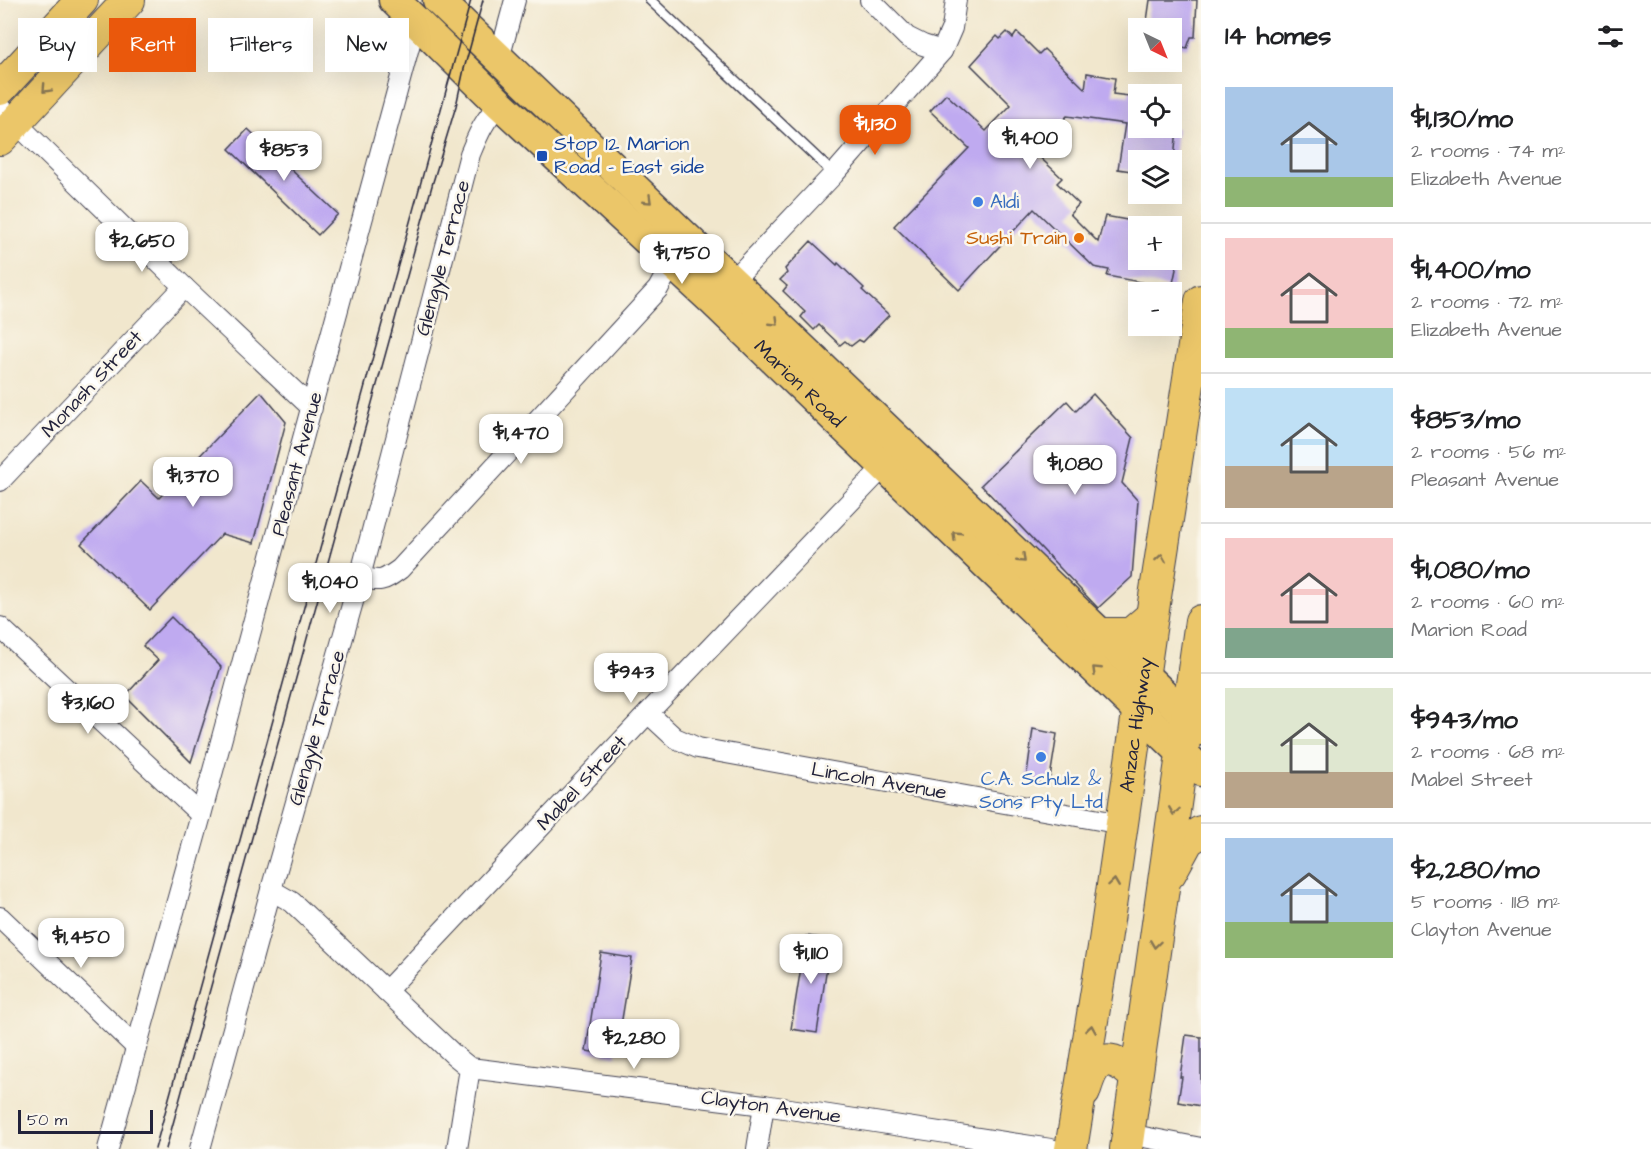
<!DOCTYPE html>
<meta charset="utf-8">
<style>
body{margin:0;font-family:"Architects Daughter",sans-serif;background:#f6f6f6;color:#202124;height:100vh;display:flex;flex-direction:column;font-size:22px;white-space:nowrap}
*{box-sizing:border-box;margin:0}
p{font-size:20px;color:#757577}
.icon{flex:none;width:33px;height:33px;fill:none;stroke:currentColor;stroke-width:2;stroke-linecap:round;stroke-linejoin:round}
.map{position:relative;flex:1;overflow:hidden}
.details{display:flex;flex-direction:column;background:#fff;width:450px}
.details>*{flex:none}
.top-card{position:absolute;left:18px;top:18px;width:570px;height:54px;display:flex;gap:12px}
.needle{width:39px;rotate:137deg}
.controls{position:absolute;left:1128px;top:18px;display:grid;gap:12px}
.controls a{display:grid;place-items:center;width:54px;height:54px;border-radius:0px;background:#fff;box-shadow:0 6px 24px #0002;font-size:30px}
.scale{position:absolute;left:18px;bottom:15px;width:135px;box-sizing:border-box;padding-left:6px;border:3px solid #22223b;border-top:0;font-size:16px;line-height:21px;white-space:nowrap;color:#22223b;-webkit-text-stroke:4px #fbf7ec;paint-order:stroke}
.price{position:absolute;translate:-50% -51px;padding:0 14px;border-radius:12px;background:#fff;color:#222;font-size:20px;line-height:39px;filter:drop-shadow(0 2px 3px #0008)}
.price::after{content:'';position:absolute;left:50%;top:36px;width:18px;height:14px;margin-left:-9px;background:inherit;clip-path:polygon(0 0,100% 0,50% 100%)}
.price.active{background:#ea580c;color:#fff}
ul{padding:0;list-style:none}
li{display:flex;align-items:center;gap:18px;height:150px;padding:0 24px}
li+li{border-top:2px solid #e0e0e0}
li span{display:grid;place-items:center;flex:none;width:168px;height:120px;border-radius:0px;color:#555}
li>.icon{margin-inline-start:auto}
span .icon{width:72px;height:72px;fill:#fffc;stroke-width:1}
li b{font-size:26px}
h2{display:flex;justify-content:space-between;align-items:center;height:72px;padding:0 24px;font-size:26px}
.pill{padding:0 21px;border-radius:0px;background:#fff;box-shadow:0 6px 24px #0002;font-size:21px;line-height:54px}
.pill.active{background:#ea580c;color:#fff}
main{display:flex;flex:1;min-height:0}
.map>svg:first-child{display:block}
</style>
<main>
<div class="map">
<svg width="1201" height="1149" viewBox="0 0 1201 1149">
<rect width="100%" height="100%" fill="#fbf7ec"/>
<filter id="ink" filterUnits="userSpaceOnUse"><feTurbulence type="fractalNoise" baseFrequency=".0167" numOctaves="2"/><feDisplacementMap in="SourceGraphic" scale="12" xChannelSelector="R" yChannelSelector="G"/><feConvolveMatrix kernelMatrix="1 2 1 2 8 2 1 2 1" color-interpolation-filters="sRGB"/></filter>
<filter id="wash" filterUnits="userSpaceOnUse"><feTurbulence type="fractalNoise" baseFrequency=".008" numOctaves="4" result="noise"/><feDisplacementMap in="SourceGraphic" scale="24" xChannelSelector="R" yChannelSelector="G"/><feGaussianBlur stdDeviation="1.35" result="paint"/><feColorMatrix in="noise" values="0 0 0 0 0 0 0 0 0 0 0 0 0 0 0 0 0 1.4 0 .05"/><feComposite in="paint" operator="in"/></filter>
<g filter="url(#wash)">
<rect width="100%" height="100%" fill="#f1e7cd"/>
<g id="blocks">
<g fill="#bfaaf0">
<polygon points="1150,0 1197,0 1195,37 1191,37 1187,48 1172,45 1172,28 1146,28"/>
<polygon points="1007,32 1013,38 1017,32 1039,54 1044,49 1085,89 1087,73 1115,78 1113,94 1129,96 1129,91 1138,92 1138,128 1177,128 1174,160 1138,160 1138,172 1118,169 1125,124 1067,116 1032,150 1062,178 1057,183 1079,204 1070,214 1098,242 1105,216 1138,222 1138,260 1178,260 1172,288 1107,276 1109,270 1094,267 1034,209 959,290 894,226 969,148 930,111 946,94 986,131 1011,105 971,65 997,36 1000,39"/>
<polygon points="248,129 338,214 318,235 229,149"/>
<polygon points="811,241 837,265 838,263 864,288 862,290 889,315 863,342 859,340 851,346 845,341 840,345 819,325 814,330 801,317 805,312 783,291 787,286 780,280 787,273 785,269"/>
<polygon points="261,392 286,422 254,543 222,534 150,610 81,544 141,481 159,498"/>
<polygon points="1093,394 1133,438 1122,483 1138,501 1132,577 1098,608 981,485 1067,401 1076,411"/>
<polygon points="171,617 221,667 191,762 125,696 158,660 143,646"/>
<polygon points="1033,729 1057,734 1049,784 1026,781"/>
<polygon points="806,936 831,939 817,1033 791,1029"/>
<polygon points="601,953 632,958 616,1056 586,1051"/>
<polygon points="1186,1035 1201,1037 1201,1106 1178,1102 1182,1077 1180,1077"/>
</g>
</g>
</g>
<g filter="url(#ink)">
<use href="#blocks" fill-opacity="0" stroke="#414051" stroke-width="1.5"/>
<g fill="none" stroke-linecap="round" stroke-linejoin="round">
<defs>
<polyline id="service" points="650,0 834,174"/>
<g id="minor">
<polyline points="870,0 907,37 923,45 942,51"/>
<polyline points="499,59 515,0"/>
<polyline points="0,107 184,287 312,408"/>
<polyline points="725,289 834,174 942,51 952,28 956,0"/>
<polyline points="0,481 184,287"/>
<path d="M 360,577 C 381,582 382,582 400,569 L 658,289 L 672,263"/>
<polyline points="0,627 201,815"/>
<polyline points="648,713 675,738 698,748 1122,824"/>
<polyline points="271,890 292,902 454,1055 470,1068 764,1105 1051,1149"/>
<polyline points="0,917 136,1047"/>
<polyline points="386,991 648,713 892,458"/>
<polyline points="1128,1134 1201,1148"/>
<polyline points="108,1149 201,815 416,21"/>
<path d="M 200,1149 L 271,890 L 360,577 L 470,154 C 478,135 485,118 500,104"/>
<polyline points="457,1149 470,1068"/>
<polyline points="757,1149 764,1105"/>
</g>
<g id="primary">
<path id="s1" d="M 394,0 L 500,104 L 713,301 L 1201,771"/>
<polyline points="438,0 1201,730"/>
</g>
<g id="trunk">
<polyline points="0,89 82,0"/>
<polyline points="0,139 129,0"/>
<polyline points="1101,634 1131,634 1152,616"/>
<polyline points="1170,873 1188,840 1201,832"/>
<path d="M 1084,1092 C 1086,1086 1088,1079 1091,1073 C 1104,1049 1123,1064 1136,1077"/>
<path id="s2" d="M 1071,1149 L 1105,941 L 1152,616 L 1201,301"/>
<polyline points="1126,1149 1201,621"/>
</g>
</defs>
<use href="#service" stroke="#414051" stroke-width="12"/>
<use href="#minor" stroke="#414051" stroke-width="22"/>
<use href="#primary" stroke="#414051" stroke-width="33"/>
<use href="#trunk" stroke="#414051" stroke-width="34"/>
<use href="#service" stroke="#fff" stroke-width="9"/>
<use href="#minor" stroke="#fff" stroke-width="20"/>
<use href="#primary" stroke="#ebc669" stroke-width="30"/>
<use href="#trunk" stroke="#ebc669" stroke-width="32"/>
<g stroke="#22223b" stroke-width="1.5">
<polyline points="155,1149 471,0"/>
<polyline points="166,1149 433,182 456,106 464,69 483,0"/>
</g>
</g>
<defs><path id="oneway-chevron" d="M-2-3.5L2.5 0L-2 3.5" fill="none" stroke-width="1.6" stroke-linecap="round" stroke-linejoin="round" transform="scale(1.5)"/></defs>
<g stroke="#867452">
<use href="#oneway-chevron" transform="translate(46 89) rotate(133)"/>
<use href="#oneway-chevron" transform="translate(648 200) rotate(44)"/>
<use href="#oneway-chevron" transform="translate(775 322) rotate(44)"/>
<use href="#oneway-chevron" transform="translate(956 535) rotate(-136)"/>
<use href="#oneway-chevron" transform="translate(1161 558) rotate(-81)"/>
<use href="#oneway-chevron" transform="translate(1022 559) rotate(44)"/>
<use href="#oneway-chevron" transform="translate(1096 670) rotate(-136)"/>
<use href="#oneway-chevron" transform="translate(1174 811) rotate(98)"/>
<use href="#oneway-chevron" transform="translate(1114 883) rotate(-82)"/>
<use href="#oneway-chevron" transform="translate(1155 944) rotate(98)"/>
<use href="#oneway-chevron" transform="translate(1091 1029) rotate(-81)"/>
</g>
</g>
<rect fill="#1a4fb4" stroke="#fbf7ec" stroke-width="2" x="536" y="150" width="12" height="12" rx="3"/>
<g fill="#3f7fe0" stroke="#fbf7ec" stroke-width="2">
<circle cx="978" cy="202" r="6"/>
<circle cx="1041" cy="757" r="6"/>
</g>
<circle fill="#e8710a" stroke="#fbf7ec" stroke-width="2" cx="1079" cy="238" r="6"/>
<g text-anchor="middle" dominant-baseline="central" stroke-width="5" stroke-linejoin="round" paint-order="stroke">
<g font-size="20" fill="#164399" stroke="#fbf7ec" text-anchor="start">
<text x="554" y="144">Stop 12 Marion<tspan x="554" dy="23">Road - East side</tspan></text>
</g>
<g font-size="20" fill="#366cbe" stroke="#fbf7ec" text-anchor="start">
<text x="990" y="202">Aldi</text>
<text x="1041" y="779" text-anchor="middle">C.A. Schulz &amp;<tspan x="1041" dy="23">Sons Pty Ltd</tspan></text>
</g>
<g font-size="20" fill="#c56008" stroke="#fbf7ec" text-anchor="end">
<text x="1067" y="238">Sushi Train</text>
</g>
<g font-size="20" fill="#22223b" stroke="#fbf7ec">
<text transform="translate(443 258) rotate(-75)">Glengyle Terrace</text>
<text transform="translate(92 384) rotate(-47)">Monash Street</text>
<text stroke="none"><textPath href="#s1" startOffset="558">Marion Road</textPath></text>
<text transform="translate(297 464) rotate(-75)">Pleasant Avenue</text>
<text stroke="none"><textPath href="#s2" startOffset="429">Anzac Highway</textPath></text>
<text transform="translate(317 728) rotate(-74)">Glengyle Terrace</text>
<text transform="translate(879 781) rotate(10)">Lincoln Avenue</text>
<text transform="translate(582 783) rotate(-47)">Mabel Street</text>
<text transform="translate(771 1107) rotate(8)">Clayton Avenue</text>
</g>
</g>
</svg>
<div class="controls">
<a><svg class="needle" viewBox="-14 -14 28 28"><path d="M0-13l5 13h-10z" fill="#e53935"/><path d="M0 13l5-13h-10z" fill="#757577"/></svg></a>
<a><svg class="icon" aria-label="locate" viewBox="0 0 24 24"><circle cx="12" cy="12" r="6"/><path d="M12 2v4M12 18v4M2 12h4M18 12h4"/></svg></a>
<a><svg class="icon" aria-label="layers" viewBox="0 0 24 24"><path d="M12 4l9 5-9 5-9-5zM3 14l9 5 9-5"/></svg></a>
<a>+</a>
<a>−</a>
</div>
<div class="scale">50 m</div>
<b class="price active" style="left:875px;top:156px">$1,130</b>
<b class="price" style="left:1030px;top:170px">$1,400</b>
<b class="price" style="left:284px;top:182px">$853</b>
<b class="price" style="left:142px;top:273px">$2,650</b>
<b class="price" style="left:682px;top:285px">$1,750</b>
<b class="price" style="left:521px;top:465px">$1,470</b>
<b class="price" style="left:1075px;top:496px">$1,080</b>
<b class="price" style="left:193px;top:508px">$1,370</b>
<b class="price" style="left:330px;top:614px">$1,040</b>
<b class="price" style="left:631px;top:704px">$943</b>
<b class="price" style="left:88px;top:735px">$3,160</b>
<b class="price" style="left:81px;top:969px">$1,450</b>
<b class="price" style="left:811px;top:985px">$1,110</b>
<b class="price" style="left:634px;top:1070px">$2,280</b>
<div class="top-card">
<a class="pill">Buy</a>
<a class="pill active">Rent</a>
<a class="pill">Filters</a>
<a class="pill">New</a>
</div>
</div>
<section class="details">
<h2>14 homes<svg class="icon" aria-label="filters" viewBox="0 0 24 24"><path d="M4 7h16M4 17h16"/><circle cx="9" cy="7" r="2"/><circle cx="15" cy="17" r="2"/></svg></h2>
<ul>
<li><span style="background:linear-gradient(#a9c7e8 75%,#8fb573 0)"><svg class="icon" aria-label="home" viewBox="0 0 24 24"><path d="M3 11l9-7 9 7M6 9v11h12V9"/></svg></span><div><b>$1,130/mo</b><p>2 rooms · 74 m²</p><p>Elizabeth Avenue</p></div></li>
<li><span style="background:linear-gradient(#f6c9c9 75%,#8fb573 0)"><svg class="icon" aria-label="home" viewBox="0 0 24 24"><path d="M3 11l9-7 9 7M6 9v11h12V9"/></svg></span><div><b>$1,400/mo</b><p>2 rooms · 72 m²</p><p>Elizabeth Avenue</p></div></li>
<li><span style="background:linear-gradient(#bfe0f5 65%,#b9a48a 0)"><svg class="icon" aria-label="home" viewBox="0 0 24 24"><path d="M3 11l9-7 9 7M6 9v11h12V9"/></svg></span><div><b>$853/mo</b><p>2 rooms · 56 m²</p><p>Pleasant Avenue</p></div></li>
<li><span style="background:linear-gradient(#f6c9c9 75%,#7fa58c 0)"><svg class="icon" aria-label="home" viewBox="0 0 24 24"><path d="M3 11l9-7 9 7M6 9v11h12V9"/></svg></span><div><b>$1,080/mo</b><p>2 rooms · 60 m²</p><p>Marion Road</p></div></li>
<li><span style="background:linear-gradient(#dfe7d0 70%,#b9a48a 0)"><svg class="icon" aria-label="home" viewBox="0 0 24 24"><path d="M3 11l9-7 9 7M6 9v11h12V9"/></svg></span><div><b>$943/mo</b><p>2 rooms · 68 m²</p><p>Mabel Street</p></div></li>
<li><span style="background:linear-gradient(#a9c7e8 70%,#8fb573 0)"><svg class="icon" aria-label="home" viewBox="0 0 24 24"><path d="M3 11l9-7 9 7M6 9v11h12V9"/></svg></span><div><b>$2,280/mo</b><p>5 rooms · 118 m²</p><p>Clayton Avenue</p></div></li>
</ul>
</section>
</main>
